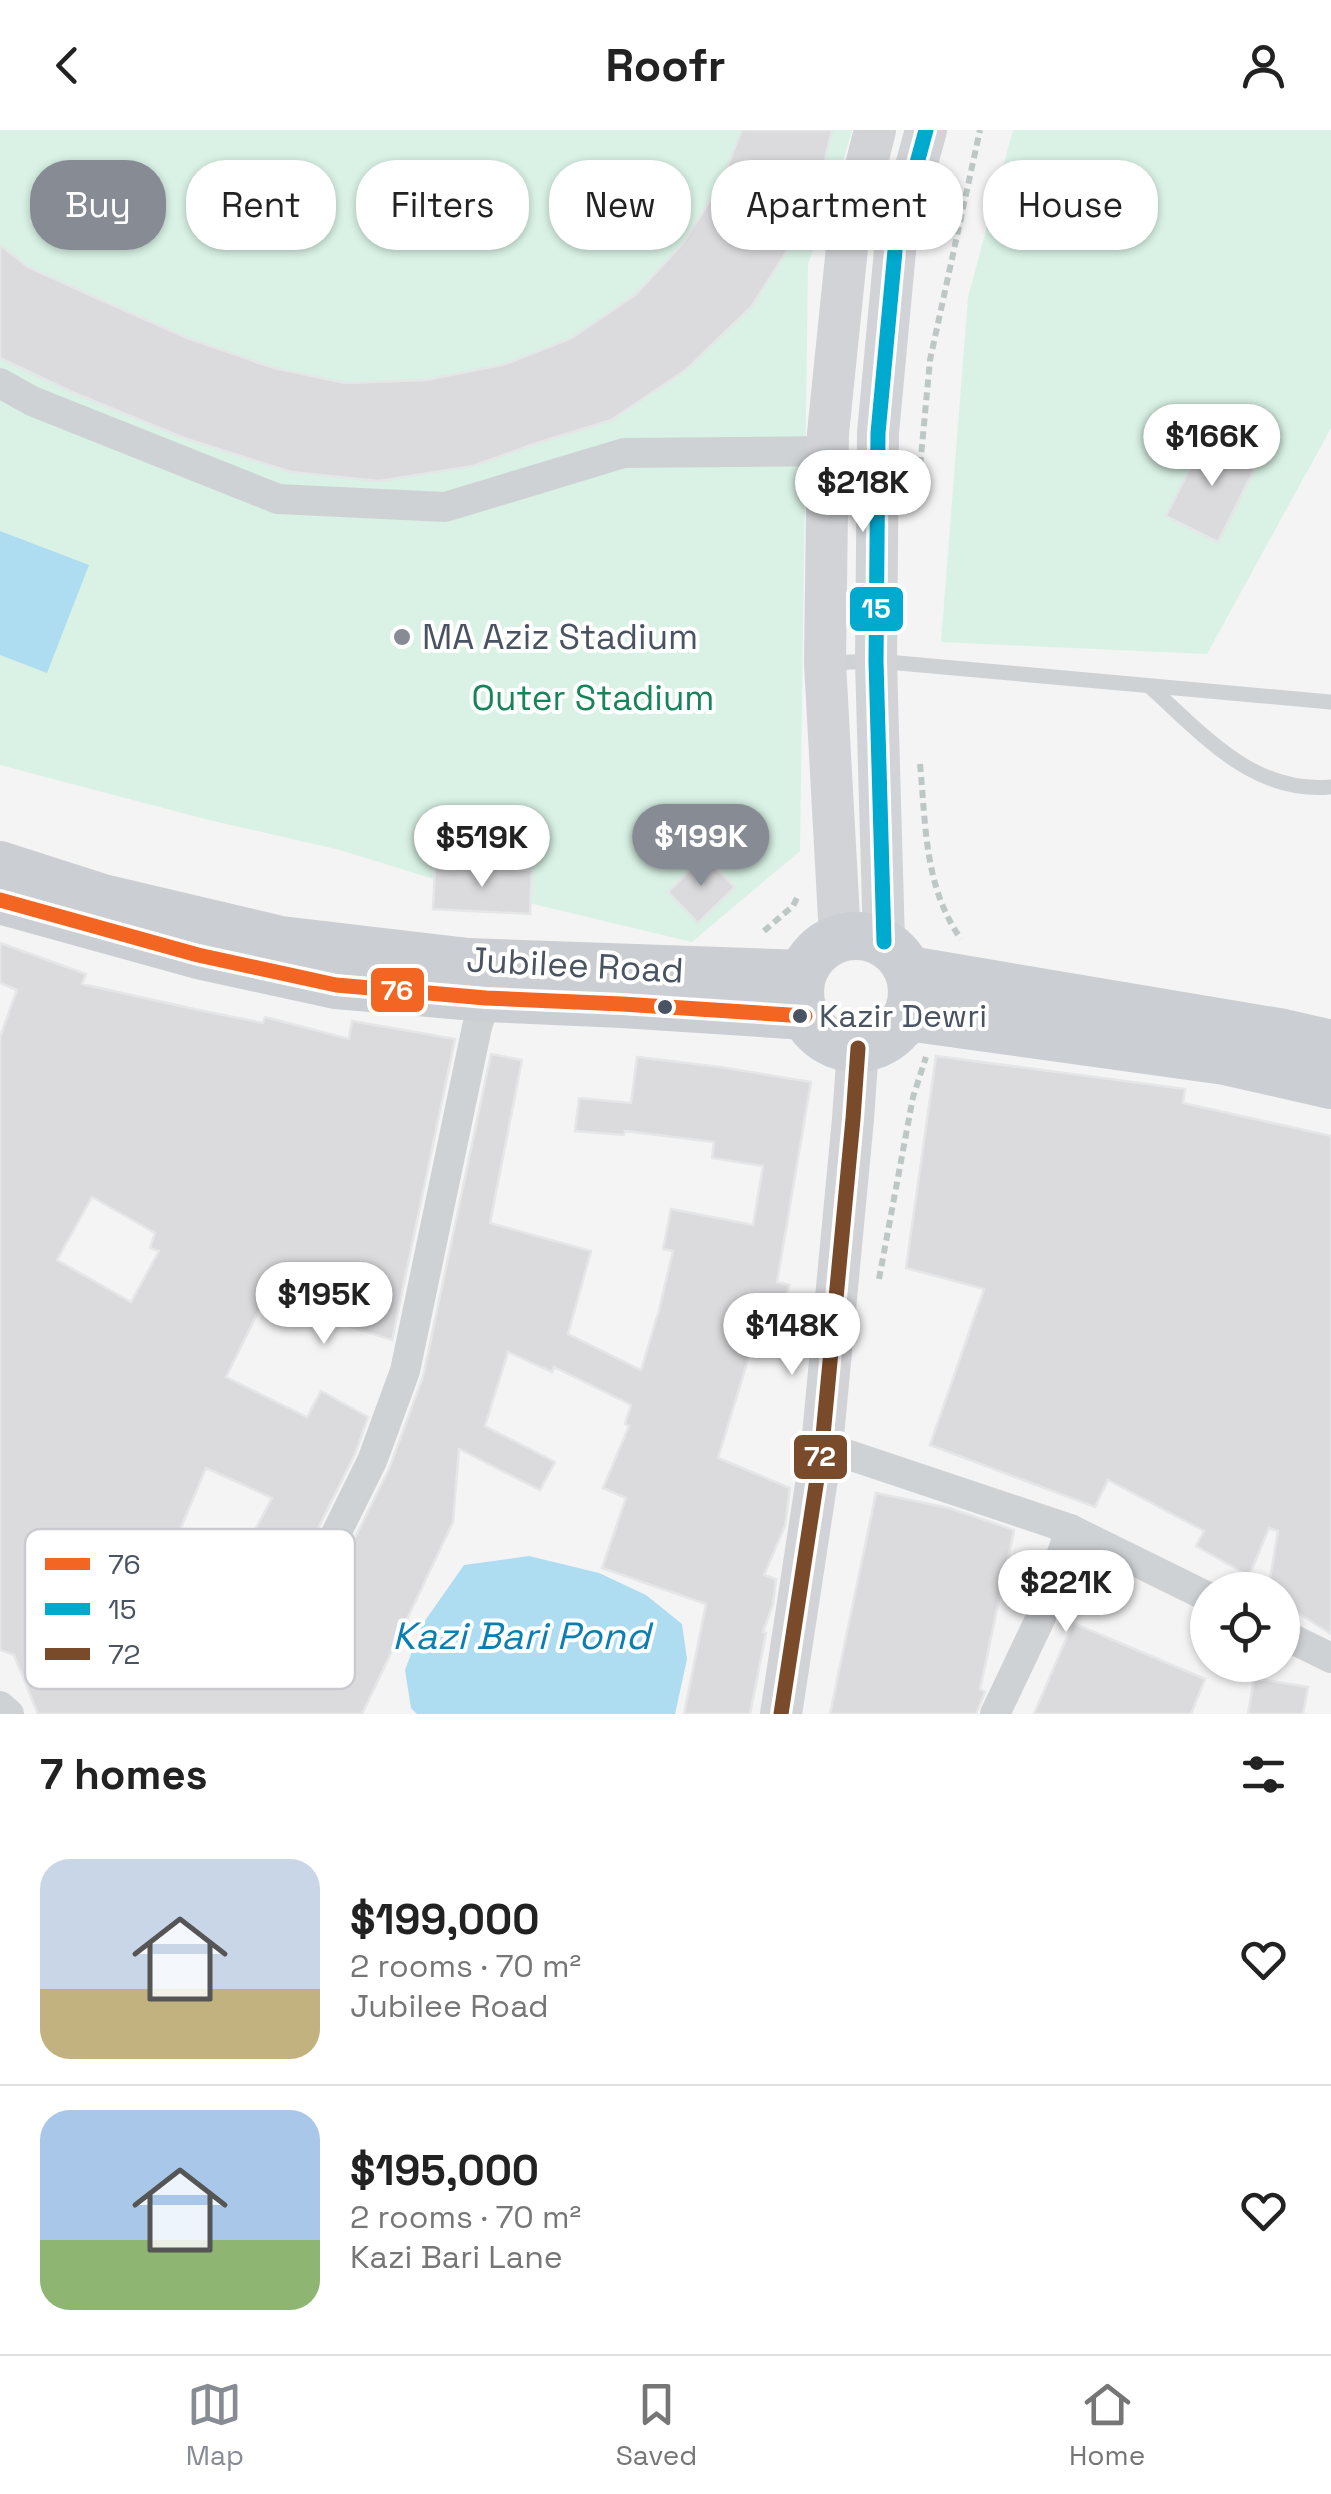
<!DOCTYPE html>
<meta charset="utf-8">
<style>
body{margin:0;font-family:"Space Grotesk",sans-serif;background:#f2f2f2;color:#222;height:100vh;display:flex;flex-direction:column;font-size:38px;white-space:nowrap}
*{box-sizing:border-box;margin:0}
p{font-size:32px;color:#767676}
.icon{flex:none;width:55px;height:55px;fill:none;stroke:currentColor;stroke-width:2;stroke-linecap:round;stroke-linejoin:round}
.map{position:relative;height:1584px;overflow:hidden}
.sheet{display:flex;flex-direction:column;background:#fff;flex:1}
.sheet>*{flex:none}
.top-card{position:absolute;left:30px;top:30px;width:1272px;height:90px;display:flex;gap:20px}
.fabs{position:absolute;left:1190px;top:1442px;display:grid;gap:20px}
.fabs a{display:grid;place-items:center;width:110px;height:110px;border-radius:50%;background:#fff;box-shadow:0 2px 8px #0004;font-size:50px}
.price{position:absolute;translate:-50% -85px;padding:0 22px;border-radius:35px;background:#fff;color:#222;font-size:32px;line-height:65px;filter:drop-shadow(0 2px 5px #0008)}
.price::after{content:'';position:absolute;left:50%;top:60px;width:30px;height:22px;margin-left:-15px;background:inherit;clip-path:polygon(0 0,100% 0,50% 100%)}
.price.selected{background:#868b94;color:#fff}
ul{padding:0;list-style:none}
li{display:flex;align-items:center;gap:30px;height:250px;padding:0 40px}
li+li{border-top:2px solid #e0e0e0}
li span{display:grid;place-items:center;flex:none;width:280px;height:200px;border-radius:30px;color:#555}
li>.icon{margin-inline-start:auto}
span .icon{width:120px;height:120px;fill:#fffc;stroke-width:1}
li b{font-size:42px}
h2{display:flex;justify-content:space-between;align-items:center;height:120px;padding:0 40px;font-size:42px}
.pill{padding:0 35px;border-radius:40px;background:#fff;box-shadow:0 2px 8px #0004;font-size:35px;line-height:90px}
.pill.selected{background:#868b94;color:#fff}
header{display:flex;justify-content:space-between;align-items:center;height:130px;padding:0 40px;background:#fff;font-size:45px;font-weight:700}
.tab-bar{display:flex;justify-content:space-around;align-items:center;height:140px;border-top:2px solid #e0e0e0;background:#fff;font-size:28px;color:#767676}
.tab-bar a{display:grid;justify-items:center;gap:5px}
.tab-bar .selected{color:#868b94}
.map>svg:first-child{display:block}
</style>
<header><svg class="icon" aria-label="back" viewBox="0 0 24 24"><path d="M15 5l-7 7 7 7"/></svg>Roofr<svg class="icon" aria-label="person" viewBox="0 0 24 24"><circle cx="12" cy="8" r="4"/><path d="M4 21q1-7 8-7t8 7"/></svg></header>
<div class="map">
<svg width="1331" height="1584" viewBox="0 0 1331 1584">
<rect width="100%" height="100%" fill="#f4f4f4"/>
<g fill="#d9f2e5">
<polygon points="0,0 742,0 719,54 684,112 636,164 572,208 506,234 426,250 345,253 274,238 190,209 110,174 28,137 0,115"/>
<polygon points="832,0 852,0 833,65 808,134 800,721 692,812 450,754 340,720 205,689 0,635 0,228 72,262 291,342 379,351 473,336 537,313 611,290 687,239 751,177 796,107 821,48"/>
<polygon points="1013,0 1331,0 1331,298 1207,524 941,512 968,167"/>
</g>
<g fill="#aedcf0">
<polygon points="0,401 89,435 47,543 0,525"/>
<polygon points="529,1426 599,1443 646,1465 682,1494 687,1529 675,1584 417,1584 411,1578 405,1540 422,1495 464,1435"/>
</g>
<g fill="#dbdbdd" stroke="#e5e6e7" stroke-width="2.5" fill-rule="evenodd">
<polygon points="742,0 832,0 821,48 796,107 751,177 687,239 611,290 537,313 473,336 379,351 291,342 184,308 72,262 0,228 0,115 28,137 110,174 190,209 274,238 345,253 426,250 506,234 572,208 636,164 684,112 720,54"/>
<polygon points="1206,306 1258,332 1218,412 1166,386"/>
<polygon points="704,726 735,757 698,793 668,762"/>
<polygon points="435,735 532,740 530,784 433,779"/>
<path d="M 0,813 L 86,844 L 82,854 L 194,879 L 263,893 L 265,887 L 349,909 L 352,891 L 455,909 L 392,1210 L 264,1170 L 226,1247 L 307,1287 L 321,1261 L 368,1287 L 355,1324 L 256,1523 L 254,1531 L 257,1541 L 264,1547 L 273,1550 L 283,1547 L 290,1539 L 389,1339 L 423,1247 L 491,924 L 522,930 L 490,1093 L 591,1121 L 568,1204 L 641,1240 L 659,1180 L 673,1121 L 663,1119 L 671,1079 L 753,1095 L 763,1036 L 712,1028 L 714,1012 L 625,1001 L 624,1005 L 575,1001 L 579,968 L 631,973 L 637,927 L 720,937 L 811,952 L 777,1152 L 789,1155 L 775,1215 L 754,1210 L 718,1328 L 790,1358 L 785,1396 L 764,1445 L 776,1449 L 773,1474 L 763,1502 L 766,1503 L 750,1584 L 684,1584 L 706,1474 L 602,1438 L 626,1368 L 603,1358 L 629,1296 L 625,1294 L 631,1275 L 554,1237 L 552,1242 L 508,1222 L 485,1296 L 555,1332 L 540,1360 L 459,1319 L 453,1392 L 362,1584 L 38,1584 L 14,1525 L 0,1520 L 0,907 L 17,860 L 0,853 ZM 92,1067 L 155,1103 L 150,1118 L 159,1121 L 131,1172 L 57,1130 ZM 206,1338 L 272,1368 L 242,1424 L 180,1400 Z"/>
<polygon points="936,926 1185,959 1183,973 1331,1006 1331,1504 1282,1473 1282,1460 1268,1460 1278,1401 1269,1398 1249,1446 1196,1416 1204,1401 1108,1350 1095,1377 930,1315 984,1159 906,1138"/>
<polygon points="876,1363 949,1378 1014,1400 980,1559 985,1562 976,1584 830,1584"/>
<polygon points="1073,1493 1205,1549 1191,1584 1034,1584"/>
<polygon points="1254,1548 1308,1557 1303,1584 1248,1584"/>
</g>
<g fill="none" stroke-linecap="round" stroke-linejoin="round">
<g stroke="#bdc8c6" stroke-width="6" stroke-dasharray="8 5" stroke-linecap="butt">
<polyline points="919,348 930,230 980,0"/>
<path d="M 920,634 C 926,695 924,757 961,809"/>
<polyline points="764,801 793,776 799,764"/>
<polyline points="879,1149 913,967 926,927"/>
</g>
<g stroke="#cfd2d5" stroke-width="15">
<polyline points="827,533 876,531 1331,572"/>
<path d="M 1149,556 C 1203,604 1252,664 1331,657"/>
</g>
<g stroke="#cfd2d5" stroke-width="30">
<polyline points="0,253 32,271 278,369 445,377 624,323 828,321"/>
<polyline points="822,1316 1070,1399 1208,1467"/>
<polyline points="1282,1504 1331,1528"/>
<polyline points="273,1531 372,1331 405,1241 477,897 486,868"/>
<polyline points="0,1576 9,1584"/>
<polyline points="995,1584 1041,1487 1070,1399"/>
</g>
<g stroke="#d1d3d6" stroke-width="42">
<polyline points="840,807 825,533 828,303 848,108 875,0"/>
<polyline points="884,812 876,531 878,303 896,110 926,0"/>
<polyline points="781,1584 822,1316 853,989 858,918"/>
</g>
<g stroke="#cbced2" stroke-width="48">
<polyline points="0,735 103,768 281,810 468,832 802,844"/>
<polyline points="0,770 198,825 336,855 486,868 622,874 805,886"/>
<circle cx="856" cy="862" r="56"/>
<polyline points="909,840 1284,903 1331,914"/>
<polyline points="907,887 1225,931 1331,955"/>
</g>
<defs>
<polyline id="bus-1" points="0,770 198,825 336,855 486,868 622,874 805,886"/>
<polyline id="bus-2" points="884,812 876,531 878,303 896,110 926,0"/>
<polyline id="bus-3" points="781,1584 822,1316 853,989 858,918"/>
</defs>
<use href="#bus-1" stroke="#fff" stroke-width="22"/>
<use href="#bus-2" stroke="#fff" stroke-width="22"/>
<use href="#bus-3" stroke="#fff" stroke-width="22"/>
<use href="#bus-1" stroke="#f26522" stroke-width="15"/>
<use href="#bus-2" stroke="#00a9ce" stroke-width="15"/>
<use href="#bus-3" stroke="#7a4b2a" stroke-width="15"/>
</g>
<circle fill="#868b94" stroke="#fff" stroke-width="4" cx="402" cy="507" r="10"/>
<g fill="#4a5361" stroke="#fff" stroke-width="4">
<circle cx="665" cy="877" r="9"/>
<circle cx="800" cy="886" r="9"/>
</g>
<g text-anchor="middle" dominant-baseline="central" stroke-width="8" stroke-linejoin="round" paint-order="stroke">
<g font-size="32" fill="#4a5361" stroke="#fff" text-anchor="start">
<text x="819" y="886">Kazir Dewri</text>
</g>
<g font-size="35" fill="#4a5361" stroke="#fff" text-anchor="start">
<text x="422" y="507">MA Aziz Stadium</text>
</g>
<g font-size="35" fill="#178559" stroke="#fff">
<text x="593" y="568">Outer Stadium</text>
</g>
<g font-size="35" fill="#4a5361" stroke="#fff">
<text transform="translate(575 835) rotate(3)">Jubilee Road</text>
</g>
<g font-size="38" font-style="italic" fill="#0b7eb2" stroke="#fff">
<text x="521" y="1506">Kazi Bari Pond</text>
</g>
</g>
<rect x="25" y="1399" width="330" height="160" rx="15" fill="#fff" stroke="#c9cbd0" stroke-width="2.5"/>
<rect x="45" y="1428" width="45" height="12" fill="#f26522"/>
<rect x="45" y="1473" width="45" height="12" fill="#00a9ce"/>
<rect x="45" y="1518" width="45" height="12" fill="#7a4b2a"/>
<g font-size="28" fill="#4a5361">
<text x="108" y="1444">76</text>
<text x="108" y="1489">15</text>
<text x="108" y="1534">72</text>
</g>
<g stroke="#fff" stroke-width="4">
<rect x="848" y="455" width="57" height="48" rx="10" fill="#00a9ce"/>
<rect x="369" y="836" width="57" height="48" rx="10" fill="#f26522"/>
<rect x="792" y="1303" width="57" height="48" rx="10" fill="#7a4b2a"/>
</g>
<g font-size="28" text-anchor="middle" font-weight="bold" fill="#fff">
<text x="876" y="488">15</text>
<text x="397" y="870">76</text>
<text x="820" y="1336">72</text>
</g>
</svg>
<div class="fabs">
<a><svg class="icon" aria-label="locate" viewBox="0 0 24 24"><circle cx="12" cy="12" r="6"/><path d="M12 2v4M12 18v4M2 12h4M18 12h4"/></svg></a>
</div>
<b class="price" style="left:1212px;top:359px">$166K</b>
<b class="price" style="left:863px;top:405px">$218K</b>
<b class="price selected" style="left:701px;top:759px">$199K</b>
<b class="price" style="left:482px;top:760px">$519K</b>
<b class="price" style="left:324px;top:1217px">$195K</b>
<b class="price" style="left:792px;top:1248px">$148K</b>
<b class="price" style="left:1066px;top:1505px">$221K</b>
<div class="top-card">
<a class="pill selected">Buy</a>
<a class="pill">Rent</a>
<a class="pill">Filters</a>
<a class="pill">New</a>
<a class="pill">Apartment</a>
<a class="pill">House</a>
</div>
</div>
<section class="sheet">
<h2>7 homes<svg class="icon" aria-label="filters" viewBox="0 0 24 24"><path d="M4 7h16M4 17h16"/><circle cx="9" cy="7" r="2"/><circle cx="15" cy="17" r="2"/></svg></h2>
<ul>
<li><span style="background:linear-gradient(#c9d6e8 65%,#c2b280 0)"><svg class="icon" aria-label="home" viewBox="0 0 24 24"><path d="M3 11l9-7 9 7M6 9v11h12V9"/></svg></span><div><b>$199,000</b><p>2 rooms · 70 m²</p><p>Jubilee Road</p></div><svg class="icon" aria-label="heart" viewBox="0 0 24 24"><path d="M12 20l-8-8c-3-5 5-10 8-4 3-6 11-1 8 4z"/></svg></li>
<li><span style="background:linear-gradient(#a9c7e8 65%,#8fb573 0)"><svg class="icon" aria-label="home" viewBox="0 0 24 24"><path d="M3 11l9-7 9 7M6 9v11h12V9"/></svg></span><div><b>$195,000</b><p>2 rooms · 70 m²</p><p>Kazi Bari Lane</p></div><svg class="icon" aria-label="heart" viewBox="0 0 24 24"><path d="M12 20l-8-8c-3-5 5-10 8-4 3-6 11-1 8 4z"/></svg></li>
</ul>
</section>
<nav class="tab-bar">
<a class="selected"><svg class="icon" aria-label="map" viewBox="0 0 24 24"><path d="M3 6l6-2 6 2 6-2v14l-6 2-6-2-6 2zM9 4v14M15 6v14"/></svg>Map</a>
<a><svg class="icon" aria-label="saved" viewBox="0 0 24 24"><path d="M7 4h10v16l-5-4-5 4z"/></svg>Saved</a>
<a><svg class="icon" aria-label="home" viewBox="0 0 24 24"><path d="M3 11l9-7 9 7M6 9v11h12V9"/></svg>Home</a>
</nav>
